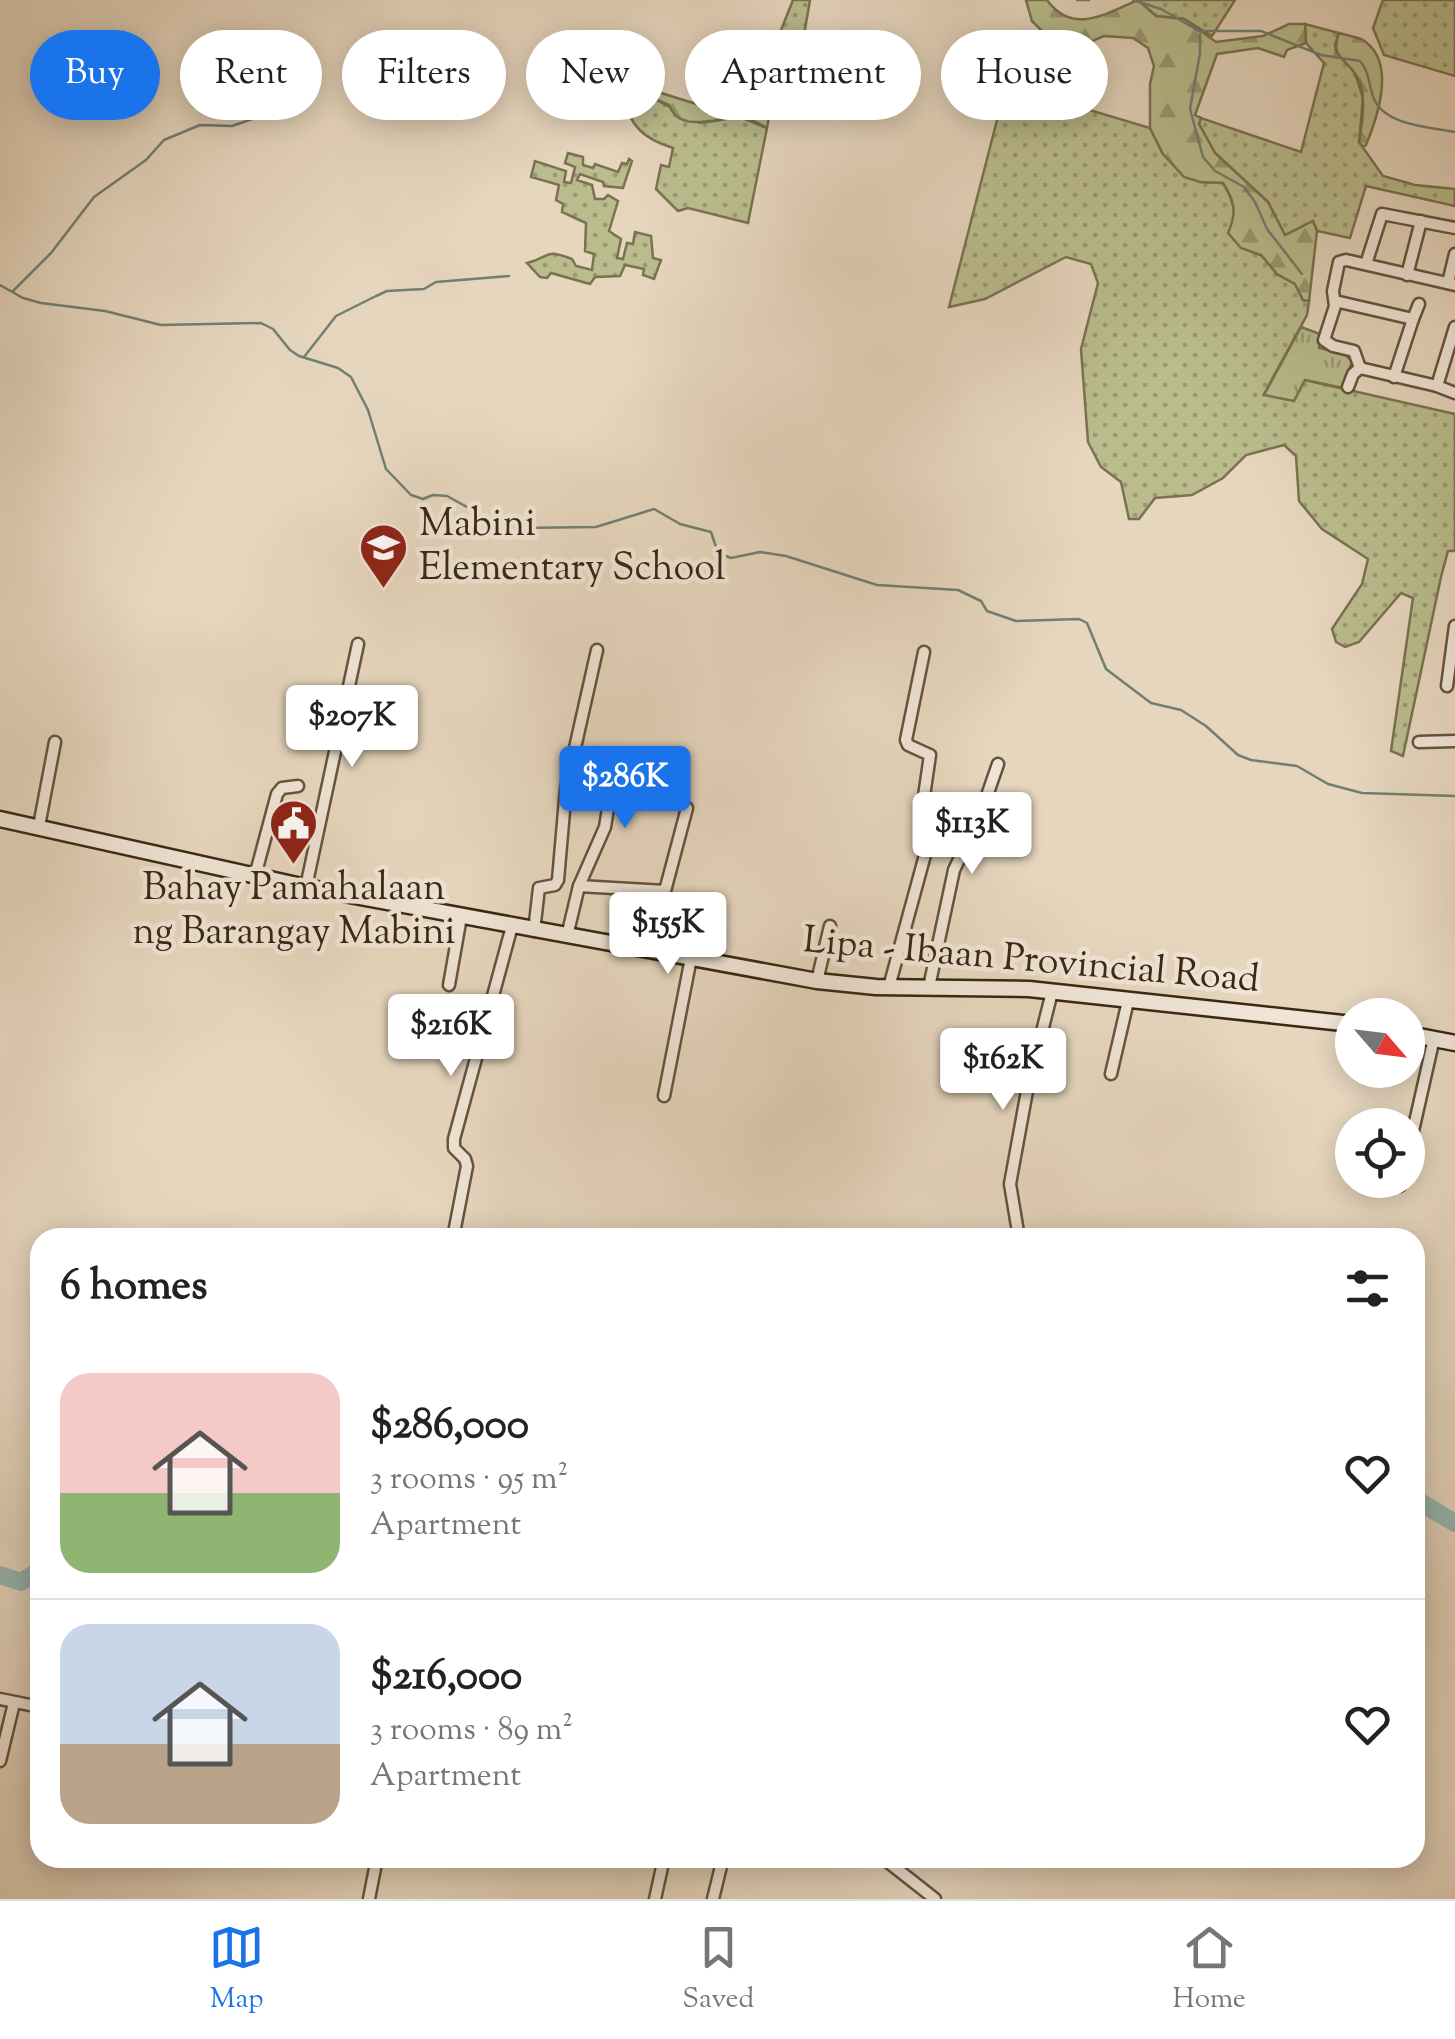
<!DOCTYPE html>
<meta charset="utf-8">
<style>
body{margin:0;font-family:"Sorts Mill Goudy",serif;background:#f2f2f2;color:#222;height:100vh;display:flex;flex-direction:column;font-size:38px;white-space:nowrap}
*{box-sizing:border-box;margin:0}
p{font-size:32px;color:#767676}
.icon{flex:none;width:55px;height:55px;fill:none;stroke:currentColor;stroke-width:2;stroke-linecap:round;stroke-linejoin:round}
.map{position:relative;flex:1;overflow:hidden}
.details{position:absolute;left:30px;top:1228px;width:1395px;height:640px;display:flex;flex-direction:column;background:#fff;border-radius:30px;box-shadow:0 5px 25px #0003}
.details>*{flex:none}
.banner{position:absolute;left:30px;top:30px;width:1395px;height:90px;display:flex;gap:20px}
.needle{width:65px;rotate:118deg}
.controls{position:absolute;left:1335px;top:998px;display:grid;gap:20px}
.controls a{display:grid;place-items:center;width:90px;height:90px;border-radius:50%;background:#fff;box-shadow:0 5px 25px #0003;font-size:50px}
.price{position:absolute;translate:-50% -85px;padding:0 22px;border-radius:10px;background:#fff;color:#222;font-size:32px;line-height:65px;filter:drop-shadow(0 2px 5px #0008)}
.price::after{content:'';position:absolute;left:50%;top:60px;width:30px;height:22px;margin-left:-15px;background:inherit;clip-path:polygon(0 0,100% 0,50% 100%)}
.price.current{background:#1a73e8;color:#fff}
ul{padding:0;list-style:none}
li{display:flex;align-items:center;gap:30px;height:250px;padding:0 30px}
li+li{border-top:2px solid #e0e0e0}
li span{display:grid;place-items:center;flex:none;width:280px;height:200px;border-radius:30px;color:#555}
li>.icon{margin-inline-start:auto}
span .icon{width:120px;height:120px;fill:#fffc;stroke-width:1}
li b{font-size:42px}
h2{display:flex;justify-content:space-between;align-items:center;height:120px;padding:0 30px;font-size:42px}
.chip{padding:0 35px;border-radius:45px;background:#fff;box-shadow:0 5px 25px #0003;font-size:35px;line-height:90px}
.chip.current{background:#1a73e8;color:#fff}
.tab-bar{display:flex;justify-content:space-around;align-items:center;height:140px;border-top:2px solid #e0e0e0;background:#fff;font-size:28px;color:#767676}
.tab-bar a{display:grid;justify-items:center;gap:5px}
.tab-bar .current{color:#1a73e8}
.map>svg:first-child{display:block}
</style>
<div class="map">
<svg width="1455" height="1899" viewBox="0 0 1455 1899">
<defs>
<pattern id="grass-dots" width="8" height="8" patternUnits="userSpaceOnUse" patternTransform="scale(2.5)"><rect width="8" height="8" fill="#babc8e"/><path d="M2 2h.1M6 6h.1" fill="none" stroke="#989973" stroke-width="1.8" stroke-linecap="round"/></pattern>
<pattern id="forest-firs" width="22" height="20" patternUnits="userSpaceOnUse" patternTransform="scale(2.5)"><rect width="22" height="20" fill="#babc8e"/><path d="M5 1l3.5 6h-7zM16 11l3.5 6h-7z" fill="#989973"/></pattern>
<pattern id="park-tufts" width="24" height="20" patternUnits="userSpaceOnUse" patternTransform="scale(2.5)"><rect width="24" height="20" fill="#babc8e"/><path d="M3 7l-1-3M5 7V3M7 7l1-3M15 17l-1-3M17 17v-4M19 17l1-3" fill="none" stroke="#989973"/></pattern>
</defs>
<rect width="100%" height="100%" fill="#e6d6be"/>
<filter id="stains"><feTurbulence type="fractalNoise" baseFrequency=".002" numOctaves="4"/><feColorMatrix values="0 0 0 0 .2 0 0 0 0 .09 0 0 0 0 .02 0 0 0 .5 -.17"/></filter>
<radialGradient id="worn" r=".72"><stop offset=".6" stop-color="#630" stop-opacity="0"/><stop offset="1" stop-color="#630" stop-opacity=".3"/></radialGradient>
<g fill="url(#grass-dots)" stroke="#7a7250" stroke-width="2.5">
<polygon points="793,0 810,0 803,41 822,42 807,115 754,98"/>
<polygon points="1138,0 1235,0 1212,36 1184,19 1156,16"/>
<polygon points="1383,0 1455,0 1455,76 1384,55 1373,28"/>
<polygon points="1305,24 1339,33 1335,45 1336,52 1354,70 1363,98 1359,142 1383,176 1415,185 1455,189 1455,206 1366,186 1350,238 1317,231 1313,222 1285,236 1268,202 1215,153 1199,124 1201,118 1301,152 1324,63 1306,43"/>
<path d="M 634,78 L 658,92 L 657,100 L 700,123 L 740,117 L 767,128 L 748,223 L 688,208 L 678,211 L 656,189 L 661,165 L 669,167 L 673,148 C 644,139 629,126 623,95 Z"/>
<path d="M 1006,85 L 1150,128 L 1163,154 L 1200,182 L 1223,183 C 1236,202 1236,225 1242,248 L 1261,255 L 1270,263 L 1277,274 L 1295,284 L 1303,300 L 1309,301 L 1307,315 L 1264,394 L 1305,380 L 1455,414 L 1455,551 L 1448,551 L 1441,577 L 1403,756 L 1391,751 L 1413,598 L 1401,593 L 1359,642 L 1345,647 L 1336,642 L 1332,629 L 1362,584 L 1368,559 L 1322,529 L 1299,501 L 1296,456 L 1284,445 L 1246,455 L 1223,478 L 1192,495 L 1155,498 L 1139,519 L 1129,519 L 1121,482 L 1101,467 L 1088,442 L 1081,349 L 1098,283 L 1091,264 L 1066,257 L 985,299 L 949,307 Z"/>
<path d="M 568,153 L 583,157 L 583,165 L 593,168 L 595,164 L 618,172 L 622,163 L 627,164 L 629,159 L 632,161 L 623,188 L 604,186 L 603,182 L 580,174 L 577,180 L 592,185 L 595,199 L 604,199 L 608,195 L 618,201 L 609,231 L 621,239 L 617,258 L 623,259 L 627,243 L 633,244 L 635,232 L 651,236 L 653,258 L 661,260 L 654,279 L 643,275 L 644,269 L 625,265 L 620,276 L 595,277 L 590,284 L 551,273 L 547,278 L 540,277 L 527,263 C 552,257 543,248 572,259 L 576,266 L 592,270 L 594,254 L 585,251 L 586,223 L 562,212 L 563,204 L 556,200 L 559,185 L 531,177 L 535,161 L 566,171 L 564,182 L 571,183 L 575,167 L 565,163 Z"/>
</g>
<g fill="url(#forest-firs)" stroke="#7a7250" stroke-width="2.5">
<path d="M 1026,0 L 1047,0 C 1073,36 1107,13 1138,0 L 1156,16 L 1184,19 L 1216,42 L 1263,36 L 1289,24 L 1305,24 L 1306,43 L 1287,50 L 1284,57 L 1258,48 L 1217,54 L 1195,115 L 1201,118 L 1199,124 L 1215,153 L 1268,202 L 1285,235 L 1313,221 L 1317,231 L 1309,301 L 1303,300 L 1295,284 L 1277,274 L 1261,255 L 1241,248 L 1228,233 C 1237,213 1235,201 1223,183 L 1200,182 L 1184,177 L 1163,154 L 1150,128 L 1150,84 L 1154,66 L 1148,48 L 1133,38 L 1104,36 L 1083,45 L 1045,34 L 1032,21 Z"/>
<path d="M 1339,33 C 1346,35 1356,37 1363,40 C 1397,62 1378,116 1366,145 L 1363,147 L 1359,142 C 1362,123 1366,102 1360,83 C 1352,59 1328,61 1339,33 Z"/>
<path d="M 658,92 L 709,108 L 723,110 L 750,105 L 754,98 L 771,106 L 767,128 C 759,124 753,119 744,118 C 719,115 681,136 669,105 L 657,100 Z"/>
</g>
<polygon fill="url(#park-tufts)" stroke="#7a7250" stroke-width="2.5" points="1301,327 1320,334 1319,348 1345,354 1352,362 1343,388 1305,380 1294,401 1264,395"/>
<g fill="none" stroke-linecap="round" stroke-linejoin="round">
<g stroke="#717f73" stroke-width="2.5">
<polyline points="1077,0 1089,0"/>
<path d="M 1133,0 L 1161,9 L 1199,31 L 1261,31 L 1321,55 L 1360,61 C 1370,73 1368,84 1374,99 C 1386,126 1430,127 1455,132"/>
<polyline points="1200,34 1200,53 1190,109 1203,157 1215,171 1244,187 1255,202 1267,229 1302,274"/>
<polyline points="0,285 23,298 41,303 105,311 161,325 261,323 273,329 290,350 299,356 338,368 351,377 368,410 386,469 411,495 423,499 433,495 447,496 496,523 516,528 596,527 654,509 680,524 711,532 718,553 731,558 760,552 786,556 877,585 958,590 981,601 987,611 1016,621 1079,619 1087,623 1106,669 1151,703 1181,710 1206,726 1238,755 1251,760 1297,766 1328,784 1362,793 1455,796"/>
<polyline points="13,291 51,253 94,197 146,160 164,140 200,125 232,126 255,118 287,113"/>
<polyline points="304,357 336,316 376,296 387,291 424,289 436,282 509,276"/>
</g>
<g stroke="#96b9b3" stroke-width="18">
<polyline points="1415,1499 1455,1523"/>
<polyline points="0,1575 21,1582 40,1570"/>
</g>
<defs>
<g id="minor">
<polyline points="1366,264 1382,214 1455,228"/>
<polyline points="1407,275 1421,221"/>
<polyline points="1448,283 1455,254"/>
<polyline points="1335,301 1413,319 1394,377"/>
<polyline points="1413,319 1419,304"/>
<polyline points="1455,327 1437,386 1455,393"/>
<polyline points="1360,368 1354,351 1333,346 1324,340 1335,306 1333,291 1339,262 1346,260 1455,285"/>
<polyline points="1360,368 1437,386"/>
<polyline points="1348,387 1353,374 1360,368"/>
<polyline points="1447,686 1455,626"/>
<polyline points="1419,742 1455,741"/>
<polyline points="39,826 55,742"/>
<polyline points="255,876 277,794 282,788 298,786"/>
<polyline points="579,886 605,827 616,759"/>
<polyline points="306,887 358,644"/>
<polyline points="534,931 539,888 555,885 558,880 566,788 597,650"/>
<polyline points="567,936 579,886 665,891 687,808"/>
<polyline points="676,956 685,902"/>
<polyline points="817,981 830,926"/>
<polyline points="449,985 461,917"/>
<polyline points="889,987 925,855 922,810 930,755 908,745 906,740 924,652"/>
<polyline points="929,987 954,870 981,813 998,764"/>
<polyline points="1111,1074 1128,1001"/>
<polyline points="664,1096 691,958"/>
<polyline points="1408,1153 1434,1038"/>
<polyline points="1400,1186 1401,1180"/>
<polyline points="453,1238 467,1166 465,1159 454,1148 454,1139 512,926"/>
<polyline points="1019,1238 1010,1184 1027,1091 1052,992"/>
<polyline points="0,1699 40,1707"/>
<polyline points="0,1761 14,1703"/>
<polyline points="883,1858 935,1899"/>
<polyline points="369,1899 377,1858"/>
<polyline points="655,1899 664,1858"/>
<polyline points="713,1899 723,1858"/>
</g>
<g id="secondary">
<polyline points="0,819 306,887 817,981 876,987 1029,989 1352,1024"/>
<polyline points="1408,1034 1455,1043"/>
</g>
</defs>
<use href="#minor" stroke="#65543d" stroke-width="15"/>
<use href="#secondary" stroke="#3a2812" stroke-width="19"/>
<use href="#minor" stroke="#efe4d5" stroke-width="10"/>
<use href="#secondary" stroke="#efe4d5" stroke-width="14"/>
</g>
<defs>
<symbol id="school-pin" viewBox="-11 -11 22 30"><path d="M0 17L-7.5 6A9.5 9.5 0 1 1 7.5 6Z" fill="#8f2418" stroke="#efe4d5"/><path d="M0-5L7-2L0 1L-7-2ZM-4 1L0 2.5L4 1V4Q0 6-4 4Z" fill="#fff"/></symbol>
<symbol id="civic-pin" viewBox="-11 -11 22 30"><path d="M0 17L-7.5 6A9.5 9.5 0 1 1 7.5 6Z" fill="#8f2418" stroke="#efe4d5"/><path d="M-.6-6.5H3V-4.5H.6V-3L4-1V1h2V6H-6V1h2V-1L-.6-3ZM-1.2 2.5V6h2.4V2.5Z" fill="#fff"/></symbol>
</defs>
<g fill-rule="evenodd">
<use href="#school-pin" x="356" y="520" width="55" height="75"/>
<use href="#civic-pin" x="266" y="796" width="55" height="75"/>
</g>
<g text-anchor="middle" dominant-baseline="central" stroke-width="9" stroke-linejoin="round" paint-order="stroke">
<g font-size="38" fill="#3a2812" stroke="#efe4d5" text-anchor="start">
<text x="419" y="526">Mabini<tspan x="419" dy="44">Elementary School</tspan></text>
<text x="294" y="890" text-anchor="middle">Bahay Pamahalaan<tspan x="294" dy="44">ng Barangay Mabini</tspan></text>
</g>
<g font-size="38" fill="#3a2812" stroke="#efe4d5">
<text transform="translate(1031 962) rotate(5)">Lipa - Ibaan Provincial Road</text>
</g>
</g>
<rect width="100%" height="100%" filter="url(#stains)"/>
<rect width="100%" height="100%" fill="url(#worn)"/>
</svg>
<div class="controls">
<a><svg class="needle" viewBox="-14 -14 28 28"><path d="M0-13l5 13h-10z" fill="#e53935"/><path d="M0 13l5-13h-10z" fill="#767676"/></svg></a>
<a><svg class="icon" aria-label="locate" viewBox="0 0 24 24"><circle cx="12" cy="12" r="6"/><path d="M12 2v4M12 18v4M2 12h4M18 12h4"/></svg></a>
</div>
<b class="price" style="left:352px;top:770px">$207K</b>
<b class="price current" style="left:625px;top:831px">$286K</b>
<b class="price" style="left:972px;top:877px">$113K</b>
<b class="price" style="left:668px;top:977px">$155K</b>
<b class="price" style="left:451px;top:1079px">$216K</b>
<b class="price" style="left:1003px;top:1113px">$162K</b>
<div class="banner">
<a class="chip current">Buy</a>
<a class="chip">Rent</a>
<a class="chip">Filters</a>
<a class="chip">New</a>
<a class="chip">Apartment</a>
<a class="chip">House</a>
</div>
<section class="details">
<h2>6 homes<svg class="icon" aria-label="filters" viewBox="0 0 24 24"><path d="M4 7h16M4 17h16"/><circle cx="9" cy="7" r="2"/><circle cx="15" cy="17" r="2"/></svg></h2>
<ul>
<li><span style="background:linear-gradient(#f6c9c9 60%,#8fb573 0)"><svg class="icon" aria-label="home" viewBox="0 0 24 24"><path d="M3 11l9-7 9 7M6 9v11h12V9"/></svg></span><div><b>$286,000</b><p>3 rooms · 95 m²</p><p>Apartment</p></div><svg class="icon" aria-label="heart" viewBox="0 0 24 24"><path d="M12 20l-8-8c-3-5 5-10 8-4 3-6 11-1 8 4z"/></svg></li>
<li><span style="background:linear-gradient(#c9d6e8 60%,#b9a48a 0)"><svg class="icon" aria-label="home" viewBox="0 0 24 24"><path d="M3 11l9-7 9 7M6 9v11h12V9"/></svg></span><div><b>$216,000</b><p>3 rooms · 89 m²</p><p>Apartment</p></div><svg class="icon" aria-label="heart" viewBox="0 0 24 24"><path d="M12 20l-8-8c-3-5 5-10 8-4 3-6 11-1 8 4z"/></svg></li>
</ul>
</section>
</div>
<nav class="tab-bar">
<a class="current"><svg class="icon" aria-label="map" viewBox="0 0 24 24"><path d="M3 6l6-2 6 2 6-2v14l-6 2-6-2-6 2zM9 4v14M15 6v14"/></svg>Map</a>
<a><svg class="icon" aria-label="saved" viewBox="0 0 24 24"><path d="M7 4h10v16l-5-4-5 4z"/></svg>Saved</a>
<a><svg class="icon" aria-label="home" viewBox="0 0 24 24"><path d="M3 11l9-7 9 7M6 9v11h12V9"/></svg>Home</a>
</nav>
